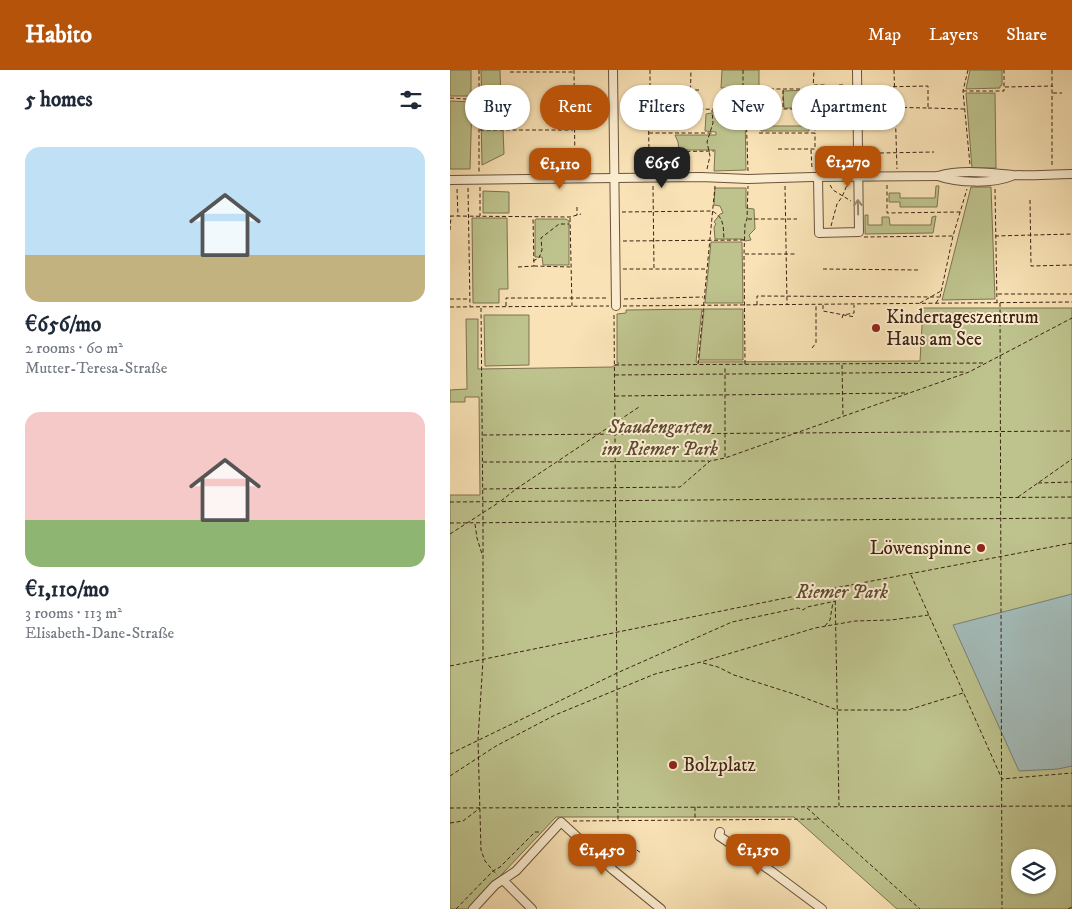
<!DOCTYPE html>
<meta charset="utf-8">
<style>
body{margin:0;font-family:"IM FELL DW Pica",serif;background:#f2f2f3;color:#1f2937;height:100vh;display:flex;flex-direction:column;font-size:19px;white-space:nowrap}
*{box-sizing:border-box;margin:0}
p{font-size:16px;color:#747a83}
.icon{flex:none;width:28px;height:28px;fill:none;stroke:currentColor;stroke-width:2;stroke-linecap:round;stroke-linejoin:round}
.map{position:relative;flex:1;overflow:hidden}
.drawer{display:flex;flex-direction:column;background:#fff;width:450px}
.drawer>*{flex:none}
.top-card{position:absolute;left:15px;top:15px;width:475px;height:45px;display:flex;gap:10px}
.controls{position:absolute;left:561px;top:779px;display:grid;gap:10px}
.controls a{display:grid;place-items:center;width:45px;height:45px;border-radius:50%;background:#fff;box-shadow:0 1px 4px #0004;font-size:25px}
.price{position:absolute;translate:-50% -42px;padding:0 11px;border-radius:10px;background:#b45309;color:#fff;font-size:16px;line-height:32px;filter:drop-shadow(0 1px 2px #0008)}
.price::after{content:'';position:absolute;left:50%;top:30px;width:15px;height:11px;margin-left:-8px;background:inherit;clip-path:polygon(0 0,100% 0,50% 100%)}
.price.active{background:#222;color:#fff}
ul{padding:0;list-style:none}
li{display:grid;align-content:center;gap:10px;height:265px;padding:0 25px}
li span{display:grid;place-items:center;height:155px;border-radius:15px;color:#555}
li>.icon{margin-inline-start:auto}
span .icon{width:90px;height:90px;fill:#fffc;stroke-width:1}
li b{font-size:21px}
h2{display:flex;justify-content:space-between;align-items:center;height:60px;padding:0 25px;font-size:21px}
.pill{padding:0 18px;border-radius:22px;background:#fff;box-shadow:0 1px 4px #0004;font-size:18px;line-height:45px}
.pill.active{background:#b45309;color:#fff}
header{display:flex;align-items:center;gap:30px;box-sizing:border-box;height:70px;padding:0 25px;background:#b45309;color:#fff}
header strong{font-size:24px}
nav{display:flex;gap:28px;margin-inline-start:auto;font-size:18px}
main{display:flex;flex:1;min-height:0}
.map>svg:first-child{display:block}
</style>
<header>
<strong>Habito</strong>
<nav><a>Map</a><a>Layers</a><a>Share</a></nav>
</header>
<main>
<section class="drawer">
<h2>5 homes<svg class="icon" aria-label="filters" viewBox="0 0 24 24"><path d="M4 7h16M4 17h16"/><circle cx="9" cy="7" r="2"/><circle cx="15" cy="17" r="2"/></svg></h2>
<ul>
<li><span style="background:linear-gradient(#bfe0f5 70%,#c2b280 0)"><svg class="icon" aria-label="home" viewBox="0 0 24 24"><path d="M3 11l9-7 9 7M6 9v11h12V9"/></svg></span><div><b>€656/mo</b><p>2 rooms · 60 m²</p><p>Mutter-Teresa-Straße</p></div></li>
<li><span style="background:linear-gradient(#f6c9c9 70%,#8fb573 0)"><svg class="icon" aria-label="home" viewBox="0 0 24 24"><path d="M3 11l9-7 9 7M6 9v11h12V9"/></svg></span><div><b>€1,110/mo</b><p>3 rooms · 113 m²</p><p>Elisabeth-Dane-Straße</p></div></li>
</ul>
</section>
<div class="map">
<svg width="622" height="839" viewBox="0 0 622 839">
<rect width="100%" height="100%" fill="#f9e3b6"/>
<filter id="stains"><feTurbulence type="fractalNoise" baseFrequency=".004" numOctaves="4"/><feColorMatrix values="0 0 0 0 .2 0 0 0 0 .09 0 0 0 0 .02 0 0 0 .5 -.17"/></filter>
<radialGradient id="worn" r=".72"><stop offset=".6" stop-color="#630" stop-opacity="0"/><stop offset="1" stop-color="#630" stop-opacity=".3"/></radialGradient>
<g fill="#bec38d" stroke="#7e7250" fill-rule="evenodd">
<rect x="0" y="0" width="21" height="26"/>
<polygon points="31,0 50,0 51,33 32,43"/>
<polygon points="272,0 309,0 309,18 271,18"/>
<polygon points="520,0 552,0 552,15 550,16 550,18 516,19"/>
<polygon points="358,20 359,38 334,38 333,21"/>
<polygon points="516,23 545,23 546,98 522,98"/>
<polygon points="310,24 317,24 317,56 359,56 359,61 311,61"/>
<polygon points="0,31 22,32 20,99 0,99"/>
<polygon points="52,34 54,84 32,95 31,45"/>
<polygon points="278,35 290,36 295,42 296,100 264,101 265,80 229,80 228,72 225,65 266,65 266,62 255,61 256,44 278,40"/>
<polygon points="486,116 489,116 487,137 450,137 450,132 439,132 439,123 450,123 450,128 485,128"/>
<polygon points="521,117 541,117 545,229 492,230"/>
<polygon points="265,118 296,118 296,138 304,139 305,159 299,165 301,170 295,171 292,169 265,169 264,157 266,154 264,152 270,144 273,143 270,136 264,135"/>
<polygon points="33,121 59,122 59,143 33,143"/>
<polygon points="415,145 418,145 418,155 432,155 432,147 439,147 440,155 481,155 482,147 486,146 483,163 415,164"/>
<polygon points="22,148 57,148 58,219 49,219 49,233 23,233"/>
<polygon points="86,149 116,149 119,151 119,195 93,195 92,187 85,187 85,150"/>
<polygon points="261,172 292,172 293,233 255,233"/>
<path d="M 473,238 L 622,238 L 622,839 L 447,839 L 344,747 L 106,747 L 19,839 L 0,839 L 0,425 L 30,425 L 29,327 L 15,327 L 15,332 L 0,332 L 0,320 L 17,319 L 16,249 L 28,249 L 28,299 L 162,297 L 169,293 L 167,293 L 167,244 L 176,243 L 176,240 L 252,239 L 246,292 L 470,291 ZM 570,788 L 598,788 L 598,815 L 570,815 Z"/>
<polygon points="254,239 293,239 293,290 249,290"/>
<polygon points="34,245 79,245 79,295 35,296"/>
</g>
<polygon fill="#a3bbb9" stroke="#7a7e77" points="622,524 622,696 608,699 569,701 503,555"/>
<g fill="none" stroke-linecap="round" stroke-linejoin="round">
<defs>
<g id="minor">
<polyline points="163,0 166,236"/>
<path d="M 488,106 C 507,113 543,114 562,106"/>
<polyline points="368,107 369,163 409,162 407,0"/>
<path d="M 0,110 L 251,107 L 298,109 L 363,107 L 488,106 C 512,99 538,103 563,105 C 582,106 602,104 622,104"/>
<polyline points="270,762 269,766 321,801 372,839"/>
<polyline points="53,810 82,839"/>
<polyline points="23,839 45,815 66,801 111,752 163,800 211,839"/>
</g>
</defs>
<use href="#minor" stroke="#6c523c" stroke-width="10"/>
<g stroke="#3d2213" stroke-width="1" stroke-dasharray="4 2.5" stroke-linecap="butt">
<polyline points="29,0 29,103"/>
<polyline points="124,0 125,100"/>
<polyline points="200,0 200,19"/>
<polyline points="293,0 293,19 296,40 298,101"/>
<polyline points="444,0 447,99"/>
<polyline points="518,0 513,21 520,95"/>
<polyline points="602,0 602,97"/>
<polyline points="60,2 124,2"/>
<polyline points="364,15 375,15"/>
<polyline points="389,15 395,15"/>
<polyline points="430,17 478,16 478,38 430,37"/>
<polyline points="555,17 603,16"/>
<polyline points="294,19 362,19"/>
<polyline points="249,20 198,21 199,82 264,81"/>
<polyline points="333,20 333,39 362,39 365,37 376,37"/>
<polyline points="513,21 554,21 554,0"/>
<polyline points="603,23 612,23"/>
<polyline points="0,28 29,30"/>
<polyline points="390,37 395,37"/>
<polyline points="478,38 514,39"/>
<polyline points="240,39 241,0"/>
<polyline points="362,39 364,0"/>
<polyline points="191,42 198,40 272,39 277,32 294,32"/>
<polyline points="30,60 123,60"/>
<polyline points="199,63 263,63"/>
<polyline points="309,63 365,63 365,37"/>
<polyline points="328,79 365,79 365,63"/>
<polyline points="361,80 362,98"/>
<polyline points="205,83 205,99"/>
<polyline points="430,83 484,82"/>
<polyline points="257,99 260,86 257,72 263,53 262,40"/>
<polyline points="380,115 383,120 401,131"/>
<polyline points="437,115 437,143 510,142"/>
<polyline points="203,116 204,198"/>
<polyline points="335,116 337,234"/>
<polyline points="30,117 30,146"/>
<polyline points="18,118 20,236"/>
<polyline points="7,119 8,146"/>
<polyline points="545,119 547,233"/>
<polyline points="580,130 581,196 622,195"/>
<polyline points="127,137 127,145"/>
<path d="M 172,142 L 262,141 C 275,148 273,157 274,170"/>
<polyline points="0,146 120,147 131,144"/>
<polyline points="120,148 122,236"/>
<polyline points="298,149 347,149"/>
<polyline points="381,156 387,134 392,127 397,115"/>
<polyline points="0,160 1,146"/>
<polyline points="545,166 622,164"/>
<polyline points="414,167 503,166"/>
<polyline points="173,171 294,170"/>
<polyline points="295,184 347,184"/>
<polyline points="83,191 89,188 92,180 91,168 109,154 119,154"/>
<polyline points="84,196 120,197"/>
<polyline points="68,197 84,196 83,148"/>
<polyline points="173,199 256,199"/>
<polyline points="373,199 469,200"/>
<polyline points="548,224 622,224"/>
<polyline points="0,229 19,229"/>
<polyline points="174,229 253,227"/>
<polyline points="470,233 491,221"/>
<polyline points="486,233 490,227 503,166 517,119"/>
<polyline points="550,233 552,839"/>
<polyline points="307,235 307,226 489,227"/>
<polyline points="373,235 373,241 405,247"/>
<polyline points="56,236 56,228 158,228"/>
<polyline points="173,236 622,232"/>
<polyline points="0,237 159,236"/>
<polyline points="31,238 33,453 33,590 28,670 31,780 35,791 47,805"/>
<polyline points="164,245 168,751"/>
<polyline points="392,248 393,245 404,243 404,235"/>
<polyline points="362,278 366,273 366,235"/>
<polyline points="248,294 265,116"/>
<polyline points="295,294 294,184 295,154 297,149 298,116"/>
<polyline points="165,295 534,293"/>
<polyline points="392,295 393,346"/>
<polyline points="165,305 516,302"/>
<polyline points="165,326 458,323"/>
<polyline points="343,363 622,361"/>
<polyline points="33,365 339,363"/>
<polyline points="275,387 275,296"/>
<polyline points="33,392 104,392"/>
<polyline points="108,392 259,391"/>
<polyline points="588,413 622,412"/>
<polyline points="33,419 230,417 260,391 275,388 519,302 622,248"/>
<polyline points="568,427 622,389"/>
<polyline points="51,431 66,419 189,337"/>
<polyline points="0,432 622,427"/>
<polyline points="0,453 622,448"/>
<polyline points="25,454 27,468 32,484"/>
<polyline points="0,464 48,433"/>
<polyline points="461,505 552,709 622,703"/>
<polyline points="385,518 389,736"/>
<polyline points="375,556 380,550 383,532"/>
<polyline points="253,593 268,597 284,605 347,625 387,640 458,640 513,623"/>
<polyline points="0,596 385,518 622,473"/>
<polyline points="0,684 167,603 282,552 348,538 353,540 357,537 386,531"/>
<polyline points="0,706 46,676 105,645 205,604 251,592 365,558 405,551 441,550 479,545"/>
<polyline points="245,737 245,750"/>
<polyline points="0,738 622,736"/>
<polyline points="357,738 470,839"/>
<polyline points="123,751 370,749"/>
<polyline points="0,753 13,751 30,738"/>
<polyline points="169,795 184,778 191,783"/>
<polyline points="6,839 43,801 50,797 85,762 91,762"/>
<polyline points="618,839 622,837"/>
</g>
<use href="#minor" stroke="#fbedd0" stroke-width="8"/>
</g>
<defs><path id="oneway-shaft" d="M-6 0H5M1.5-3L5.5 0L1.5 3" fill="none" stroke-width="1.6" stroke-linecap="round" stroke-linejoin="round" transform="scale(1.25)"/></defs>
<use stroke="#9c8872" href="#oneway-shaft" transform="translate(408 137) rotate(-91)"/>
<g fill="#8f2418" stroke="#fbedd0" stroke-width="2">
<circle cx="426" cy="258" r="5"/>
<circle cx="531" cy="478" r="5"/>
<circle cx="223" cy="695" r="5"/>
</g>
<g text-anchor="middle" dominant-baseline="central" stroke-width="4" stroke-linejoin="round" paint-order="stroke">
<g font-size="19" fill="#3d2213" stroke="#fbedd0" text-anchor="start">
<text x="436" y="247">Kindertageszentrum<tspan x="436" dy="22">Haus am See</tspan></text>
<text x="521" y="478" text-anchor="end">Löwenspinne</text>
<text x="233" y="695">Bolzplatz</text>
</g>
<g font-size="19" font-style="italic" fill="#5d4a32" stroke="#fbedd0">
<text x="210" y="357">Staudengarten<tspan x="210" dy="22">im Riemer Park</tspan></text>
<text x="392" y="522">Riemer Park</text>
</g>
</g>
<rect width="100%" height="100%" filter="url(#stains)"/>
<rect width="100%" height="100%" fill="url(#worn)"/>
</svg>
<div class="controls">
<a><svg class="icon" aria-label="layers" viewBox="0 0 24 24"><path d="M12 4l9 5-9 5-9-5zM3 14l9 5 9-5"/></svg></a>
</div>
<b class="price" style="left:398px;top:118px">€1,270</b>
<b class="price active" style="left:212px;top:119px">€656</b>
<b class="price" style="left:110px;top:120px">€1,110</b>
<b class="price" style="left:152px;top:806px">€1,450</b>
<b class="price" style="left:308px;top:806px">€1,150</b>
<div class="top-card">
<a class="pill">Buy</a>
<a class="pill active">Rent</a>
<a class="pill">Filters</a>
<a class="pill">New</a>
<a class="pill">Apartment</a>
</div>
</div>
</main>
